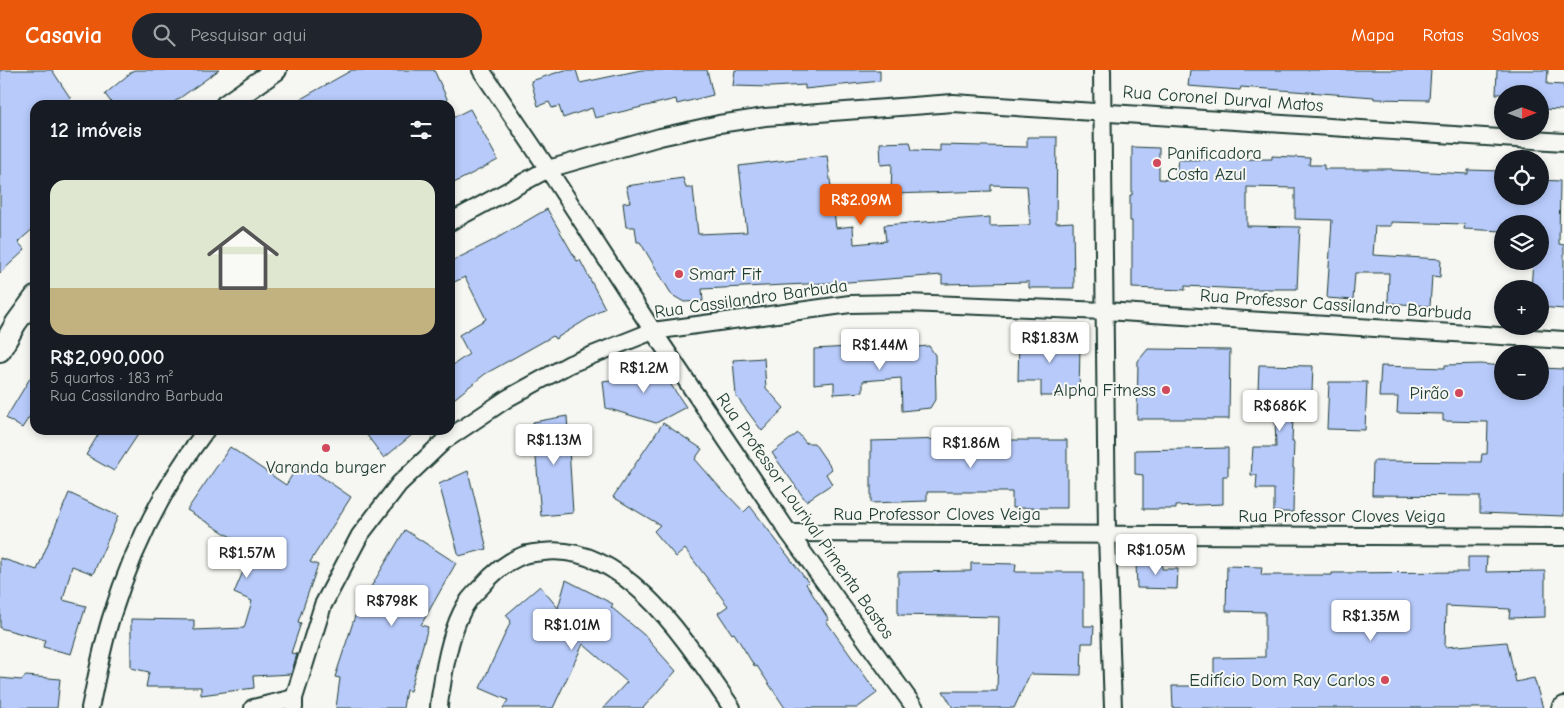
<!DOCTYPE html>
<html lang="pt">
<meta charset="utf-8">
<style>
body{margin:0;font-family:"Comic Neue",sans-serif;background:#20242c;color:#f1f3f6;height:100vh;display:flex;flex-direction:column;font-size:19px;white-space:nowrap}
*{box-sizing:border-box;margin:0}
p{font-size:16px;color:#9ea1a6}
.icon{flex:none;width:28px;height:28px;fill:none;stroke:currentColor;stroke-width:2;stroke-linecap:round;stroke-linejoin:round}
.map{position:relative;flex:1;overflow:hidden}
.side{position:absolute;left:30px;top:30px;width:425px;height:335px;display:flex;flex-direction:column;background:#171b24;border-radius:15px;box-shadow:0 2px 8px #0003}
.side>*{flex:none}
.needle{width:32px;rotate:89deg}
.controls{position:absolute;left:1494px;top:15px;display:grid;gap:10px}
.controls a{display:grid;place-items:center;width:55px;height:55px;border-radius:50%;background:#171b24;box-shadow:0 2px 8px #0003;font-size:25px}
.price{position:absolute;translate:-50% -42px;padding:0 11px;border-radius:5px;background:#fff;color:#222;font-size:16px;line-height:32px;filter:drop-shadow(0 1px 2px #0008)}
.price::after{content:'';position:absolute;left:50%;top:30px;width:15px;height:11px;margin-left:-8px;background:inherit;clip-path:polygon(0 0,100% 0,50% 100%)}
.price.selected{background:#ea580c;color:#fff}
ul{padding:0;list-style:none}
li{display:grid;align-content:center;gap:10px;height:265px;padding:0 20px}
li+li{border-top:1px solid #363941}
li span{display:grid;place-items:center;height:155px;border-radius:15px;color:#555}
li>.icon{margin-inline-start:auto}
span .icon{width:90px;height:90px;fill:#fffc;stroke-width:1}
li b{font-size:21px}
h2{display:flex;justify-content:space-between;align-items:center;height:60px;padding:0 20px;font-size:21px}
header{display:flex;align-items:center;gap:30px;box-sizing:border-box;height:70px;padding:0 25px;background:#ea580c;color:#fff}
header strong{font-size:24px}
nav{display:flex;gap:28px;margin-inline-start:auto;font-size:18px}
.search{width:350px;height:45px;background:#20242c;display:flex;align-items:center;gap:12px;box-sizing:border-box;padding:0 18px;border-radius:28px;color:#9ea1a6;font-size:19px}
.map>svg:first-child{display:block}
</style>
<header>
<strong>Casavia</strong>
<div class="search"><svg class="icon" aria-label="search" viewBox="0 0 24 24"><circle cx="10" cy="10" r="6"/><path d="M15 15l6 6"/></svg>Pesquisar aqui</div>
<nav><a>Mapa</a><a>Rotas</a><a>Salvos</a></nav>
</header>
<div class="map">
<svg width="1564" height="638" viewBox="0 0 1564 638">
<rect width="100%" height="100%" fill="#f6f6f2"/>
<filter id="ink" filterUnits="userSpaceOnUse"><feTurbulence type="fractalNoise" baseFrequency=".02" numOctaves="2"/><feDisplacementMap in="SourceGraphic" scale="10" xChannelSelector="R" yChannelSelector="G"/><feConvolveMatrix kernelMatrix="1 2 1 2 8 2 1 2 1" color-interpolation-filters="sRGB"/></filter>
<g filter="url(#ink)">
<g fill="#b7cafa" stroke="#1f3d34">
<polygon points="0,0 52,0 71,29 63,35 35,35 35,157 18,172 25,180 0,203"/>
<polygon points="134,0 219,0 170,35 113,35 105,24"/>
<polygon points="352,0 434,0 450,35 290,35"/>
<polygon points="565,0 576,0 580,13 641,0 707,0 713,25 677,34 676,29 595,48 592,38 563,48 559,36 552,38 549,32 538,36 531,11"/>
<polygon points="735,0 880,0 880,11 805,19 805,15 771,17 733,16"/>
<polygon points="1190,0 1431,0 1429,30 1374,29 1374,27 1241,17 1240,20 1188,16"/>
<polygon points="1497,0 1548,0 1547,14 1564,15 1564,40 1540,39 1540,24 1496,24"/>
<polygon points="470,39 498,90 450,115 450,49"/>
<polygon points="1027,67 1057,67 1056,153 1073,152 1074,218 1029,218 1029,212 942,214 942,205 848,212 702,219 703,231 684,232 672,225 640,172 637,172 635,157 626,157 623,133 630,132 626,116 683,108 686,118 693,118 698,164 747,162 739,96 827,85 836,158 853,156 854,174 886,171 884,155 990,147 990,156 1028,155 1030,154 1027,116 991,115 991,121 891,124 892,94 881,95 880,73 910,72 912,80 940,81 940,75 1027,77"/>
<polygon points="1132,77 1159,78 1159,109 1175,110 1178,90 1272,89 1272,86 1310,88 1309,95 1324,95 1324,99 1392,99 1392,100 1468,104 1468,100 1502,101 1502,126 1540,126 1540,110 1560,111 1559,174 1564,175 1564,239 1540,237 1540,219 1531,219 1533,191 1540,191 1540,154 1502,154 1502,161 1464,159 1465,154 1391,152 1391,156 1375,156 1373,185 1441,189 1440,207 1432,206 1430,236 1388,233 1389,203 1355,203 1353,230 1327,228 1332,150 1295,149 1295,118 1247,117 1247,156 1300,157 1297,219 1243,219 1185,216 1185,220 1132,218 1132,151 1130,151 1130,125 1132,125"/>
<polygon points="547,139 577,191 580,190 605,238 555,269 553,266 485,304 450,332 450,297 469,284 459,265 486,249 465,207 450,214 450,192 492,171"/>
<polygon points="1019,265 1071,266 1071,275 1080,275 1079,326 1041,326 1041,311 1018,311"/>
<polygon points="883,275 883,280 929,276 935,285 936,328 930,338 902,341 901,308 863,311 863,322 834,324 834,312 814,314 814,279"/>
<polygon points="1148,279 1230,280 1229,349 1137,349 1138,291"/>
<polygon points="655,288 667,309 686,337 656,353 606,338 603,311 639,306 637,292"/>
<polygon points="764,288 766,318 784,338 762,361 736,326 733,290"/>
<polygon points="1481,294 1502,296 1502,321 1540,321 1540,298 1564,299 1564,446 1480,443 1480,426 1372,425 1373,391 1481,392 1482,384 1487,384 1488,352 1443,351 1443,344 1397,343 1398,327 1379,327 1381,296 1445,298 1445,295"/>
<polygon points="1259,295 1313,296 1312,322 1294,323 1292,372 1294,372 1293,398 1294,398 1293,442 1274,442 1274,419 1256,419 1257,405 1251,405 1253,377 1276,377 1275,349 1271,349 1271,322 1258,321"/>
<polygon points="35,300 35,338 22,358 6,348"/>
<polygon points="1329,312 1367,312 1365,360 1327,359"/>
<polygon points="567,346 573,443 541,446 533,352"/>
<polygon points="663,353 702,379 695,389 722,420 723,420 744,442 750,436 808,512 806,514 829,550 826,551 877,623 857,638 785,638 757,596 755,597 734,563 732,564 718,543 728,536 685,479 676,487 654,461 660,455 613,427"/>
<polygon points="101,360 141,360 114,401 86,385"/>
<polygon points="363,360 418,360 384,388"/>
<polygon points="948,360 1000,360 999,370 1067,370 1067,438 1012,438 1012,422 927,422 927,431 871,433 871,371 947,369"/>
<polygon points="798,363 806,373 814,373 832,399 826,404 832,414 806,431 772,383"/>
<polygon points="230,377 286,415 300,392 351,427 310,492 318,495 298,552 301,553 291,583 297,584 291,604 253,606 254,618 201,625 201,617 146,617 149,602 131,598 131,549 194,550 194,560 244,558 252,531 234,523 252,480 187,440"/>
<polygon points="1228,378 1228,406 1223,406 1223,434 1176,436 1176,439 1143,439 1143,405 1135,404 1135,380"/>
<polygon points="468,401 487,479 459,486 439,414"/>
<polygon points="69,423 118,446 93,504 72,496 63,530 86,536 71,584 43,577 45,570 0,558 0,488 37,500"/>
<polygon points="405,460 456,493 421,555 428,557 410,621 406,620 403,638 336,638 340,608 335,607 357,540"/>
<polygon points="1468,487 1487,487 1486,502 1545,501 1545,547 1509,548 1510,539 1446,536 1445,577 1507,572 1516,612 1534,608 1543,638 1173,638 1172,616 1200,616 1200,614 1214,613 1214,588 1265,587 1265,542 1226,541 1227,496 1262,497 1261,505 1332,505 1332,503 1468,502"/>
<polygon points="1162,491 1162,499 1178,499 1177,519 1137,518 1136,492"/>
<polygon points="971,493 1016,494 1015,502 1084,502 1084,556 1094,556 1093,573 1082,573 1081,605 1030,604 1014,638 953,638 943,621 997,621 999,547 898,545 898,502 971,501"/>
<polygon points="566,510 613,534 611,537 650,570 649,571 676,601 643,638 603,638 627,612 583,574 553,638 503,638 508,630 480,618 511,551 506,545 540,516 558,538"/>
<polygon points="26,606 60,609 57,638 0,638 0,608 21,610"/>
</g>
<g fill="none" stroke-linecap="round" stroke-linejoin="round">
<defs>
<g id="minor">
<polyline points="481,0 548,99 653,261 789,463 915,638"/>
<polyline points="1102,0 1107,465 1113,638"/>
<polyline points="450,152 548,99 660,67 719,54 765,47 953,33 1564,72"/>
<polyline points="789,463 1564,467"/>
<path d="M 90,638 C 97,607 102,575 112,545 C 133,478 163,417 206,360"/>
<polyline points="253,638 294,628"/>
<polyline points="294,638 294,628 323,535 360,465 399,414 444,371 508,328 570,294 653,261 850,234 907,233 1105,241 1564,270"/>
<path d="M 439,638 C 439,628 442,618 443,608 C 447,584 454,550 469,530 C 473,525 478,520 482,516 C 493,503 508,491 524,485 C 530,483 537,483 543,482 C 627,471 691,579 732,638"/>
<polyline points="1560,638 1564,635"/>
</g>
<g id="tertiary">
<polyline points="226,35 276,0"/>
<polyline points="0,281 16,253 35,227"/>
</g>
</defs>
<use href="#minor" stroke="#1f3d34" stroke-width="20"/>
<use href="#tertiary" stroke="#1f3d34" stroke-width="24"/>
<use href="#minor" stroke="#f6f6f2" stroke-width="16"/>
<use href="#tertiary" stroke="#f6f6f2" stroke-width="20"/>
</g>
</g>
<g fill="#d1495b" stroke="#f6f6f2" stroke-width="2">
<circle cx="1157" cy="93" r="5"/>
<circle cx="679" cy="204" r="5"/>
<circle cx="1166" cy="320" r="5"/>
<circle cx="1459" cy="323" r="5"/>
<circle cx="326" cy="378" r="5"/>
<circle cx="1385" cy="610" r="5"/>
</g>
<g text-anchor="middle" dominant-baseline="central" stroke-width="4" stroke-linejoin="round" paint-order="stroke">
<g font-size="18" fill="#1f3d34" stroke="#f6f6f2">
<text transform="translate(1223 29) rotate(4)">Rua Coronel Durval Matos</text>
<text transform="translate(751 229) rotate(-8)">Rua Cassilandro Barbuda</text>
<text transform="translate(1336 235) rotate(4)">Rua Professor Cassilandro Barbuda</text>
<text x="937" y="444">Rua Professor Cloves Veiga</text>
<text transform="translate(805 446) rotate(55)">Rua Professor Lourival Pimenta Bastos</text>
<text x="1342" y="446">Rua Professor Cloves Veiga</text>
</g>
<g font-size="18" fill="#1f3d34" stroke="#f6f6f2" text-anchor="end">
<text x="1167" y="83" text-anchor="start">Panificadora<tspan x="1167" dy="21">Costa Azul</tspan></text>
<text x="689" y="204" text-anchor="start">Smart Fit</text>
<text x="1156" y="320">Alpha Fitness</text>
<text x="1449" y="323">Pirão</text>
<text x="326" y="397" text-anchor="middle">Varanda burger</text>
<text x="1375" y="610">Edifício Dom Ray Carlos</text>
</g>
</g>
</svg>
<div class="controls">
<a><svg class="needle" viewBox="-14 -14 28 28"><path d="M0-13l5 13h-10z" fill="#e53935"/><path d="M0 13l5-13h-10z" fill="#9ea1a6"/></svg></a>
<a><svg class="icon" aria-label="locate" viewBox="0 0 24 24"><circle cx="12" cy="12" r="6"/><path d="M12 2v4M12 18v4M2 12h4M18 12h4"/></svg></a>
<a><svg class="icon" aria-label="layers" viewBox="0 0 24 24"><path d="M12 4l9 5-9 5-9-5zM3 14l9 5 9-5"/></svg></a>
<a>+</a>
<a>−</a>
</div>
<b class="price selected" style="left:861px;top:156px">R$2.09M</b>
<b class="price" style="left:1050px;top:294px">R$1.83M</b>
<b class="price" style="left:880px;top:301px">R$1.44M</b>
<b class="price" style="left:644px;top:324px">R$1.2M</b>
<b class="price" style="left:1280px;top:362px">R$686K</b>
<b class="price" style="left:554px;top:396px">R$1.13M</b>
<b class="price" style="left:971px;top:399px">R$1.86M</b>
<b class="price" style="left:1156px;top:506px">R$1.05M</b>
<b class="price" style="left:247px;top:509px">R$1.57M</b>
<b class="price" style="left:392px;top:557px">R$798K</b>
<b class="price" style="left:1371px;top:572px">R$1.35M</b>
<b class="price" style="left:572px;top:581px">R$1.01M</b>
<section class="side">
<h2>12 imóveis<svg class="icon" aria-label="filters" viewBox="0 0 24 24"><path d="M4 7h16M4 17h16"/><circle cx="9" cy="7" r="2"/><circle cx="15" cy="17" r="2"/></svg></h2>
<ul>
<li><span style="background:linear-gradient(#dfe7d0 70%,#c2b280 0)"><svg class="icon" aria-label="home" viewBox="0 0 24 24"><path d="M3 11l9-7 9 7M6 9v11h12V9"/></svg></span><div><b>R$2,090,000</b><p>5 quartos · 183 m²</p><p>Rua Cassilandro Barbuda</p></div></li>
</ul>
</section>
</div>
